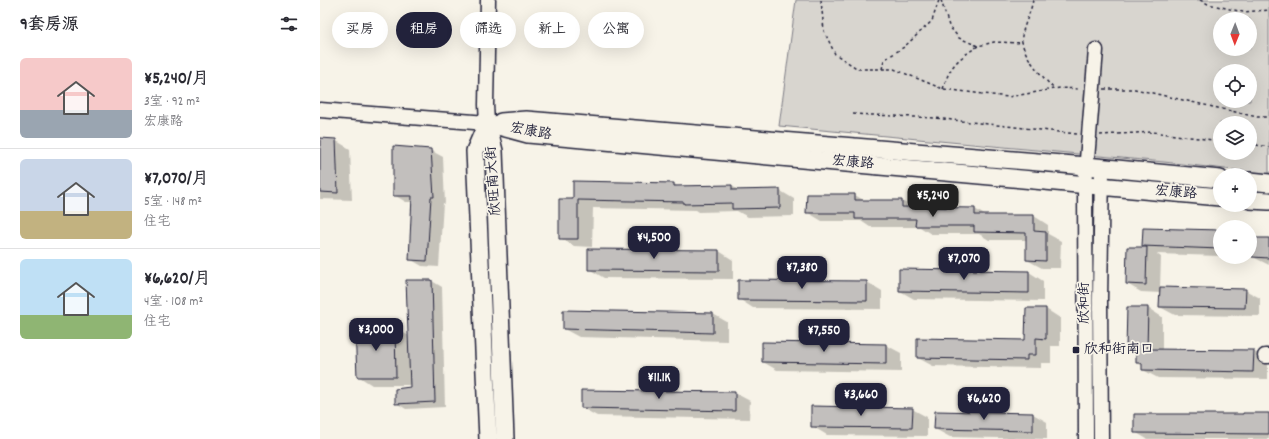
<!DOCTYPE html>
<html lang="zh">
<meta charset="utf-8">
<style>
body{margin:0;font-family:Dekko,"LXGW WenKai TC",sans-serif;background:#f2f2f3;color:#2b2b33;height:100vh;display:flex;flex-direction:column;font-size:15px;white-space:nowrap}
*{box-sizing:border-box;margin:0}
p{font-size:13px;color:#7c7c81}
.icon{flex:none;width:22px;height:22px;fill:none;stroke:currentColor;stroke-width:2;stroke-linecap:round;stroke-linejoin:round}
.map{position:relative;flex:1;overflow:hidden}
.panel{display:flex;flex-direction:column;background:#fff;width:320px}
.panel>*{flex:none}
.guide{position:absolute;left:12px;top:12px;width:380px;height:36px;display:flex;gap:8px}
.needle{width:26px;rotate:181deg}
.fabs{position:absolute;left:893px;top:12px;display:grid;gap:8px}
.fabs a{display:grid;place-items:center;width:44px;height:44px;border-radius:50%;background:#fff;box-shadow:0 4px 16px #0002;font-size:20px}
.price{position:absolute;translate:-50% -34px;padding:0 9px;border-radius:8px;background:#22223b;color:#fff;font-size:13px;line-height:26px;filter:drop-shadow(0 1px 2px #0008)}
.price::after{content:'';position:absolute;left:50%;top:24px;width:12px;height:9px;margin-left:-6px;background:inherit;clip-path:polygon(0 0,100% 0,50% 100%)}
.price.on{background:#222;color:#fff}
ul{padding:0;list-style:none}
li{display:flex;align-items:center;gap:12px;height:100px;padding:0 20px}
li+li{border-top:1px solid #e1e1e2}
li span{display:grid;place-items:center;flex:none;width:112px;height:80px;border-radius:6px;color:#555}
li>.icon{margin-inline-start:auto}
span .icon{width:48px;height:48px;fill:#fffc;stroke-width:1}
li b{font-size:17px}
h2{display:flex;justify-content:space-between;align-items:center;height:48px;padding:0 20px;font-size:17px}
.tag{padding:0 14px;border-radius:18px;background:#fff;box-shadow:0 4px 16px #0002;font-size:14px;line-height:36px}
.tag.on{background:#22223b;color:#fff}
main{display:flex;flex:1;min-height:0}
.map>svg:first-child{display:block}
</style>
<main>
<section class="panel">
<h2>9套房源<svg class="icon" aria-label="filters" viewBox="0 0 24 24"><path d="M4 7h16M4 17h16"/><circle cx="9" cy="7" r="2"/><circle cx="15" cy="17" r="2"/></svg></h2>
<ul>
<li><span style="background:linear-gradient(#f6c9c9 65%,#9aa5b1 0)"><svg class="icon" aria-label="home" viewBox="0 0 24 24"><path d="M3 11l9-7 9 7M6 9v11h12V9"/></svg></span><div><b>¥5,240/月</b><p>3室 · 92 m²</p><p>宏康路</p></div></li>
<li><span style="background:linear-gradient(#c9d6e8 65%,#c2b280 0)"><svg class="icon" aria-label="home" viewBox="0 0 24 24"><path d="M3 11l9-7 9 7M6 9v11h12V9"/></svg></span><div><b>¥7,070/月</b><p>5室 · 148 m²</p><p>住宅</p></div></li>
<li><span style="background:linear-gradient(#bfe0f5 70%,#8fb573 0)"><svg class="icon" aria-label="home" viewBox="0 0 24 24"><path d="M3 11l9-7 9 7M6 9v11h12V9"/></svg></span><div><b>¥6,620/月</b><p>4室 · 108 m²</p><p>住宅</p></div></li>
</ul>
</section>
<div class="map">
<svg width="949" height="439" viewBox="0 0 949 439">
<rect width="100%" height="100%" fill="#f7f3e8"/>
<filter id="ink" filterUnits="userSpaceOnUse"><feTurbulence type="fractalNoise" baseFrequency=".025" numOctaves="2"/><feDisplacementMap in="SourceGraphic" scale="8" xChannelSelector="R" yChannelSelector="G"/><feConvolveMatrix kernelMatrix="1 2 1 2 8 2 1 2 1" color-interpolation-filters="sRGB"/></filter>
<g filter="url(#ink)">
<path fill="#d8d5cf" stroke="#7d7c85" fill-rule="evenodd" d="M 476,0 L 949,0 L 949,174 L 844,162 L 459,126 ZM 900,19 L 930,19 L 930,49 L 900,49 ZM 900,71 L 930,71 L 930,101 L 900,101 ZM 900,123 L 930,123 L 930,153 L 900,153 Z"/>
<g fill="#0003">
<polygon points="0,139 15,140 30,149 32,200 0,199"/>
<polygon points="110,150 123,157 125,204 123,203 119,267 102,266 90,259 93,202 86,202 74,195"/>
<polygon points="354,184 359,187 412,186 420,191 459,190 474,199 474,216 428,217 417,211 379,212 376,210 273,208 272,247 254,246 240,238 254,200"/>
<polygon points="535,195 545,201 582,201 595,209 655,209 666,216 714,216 728,225 728,234 741,241 740,268 722,268 707,260 707,240 669,240 659,234 611,234 600,227 550,227 541,221 502,221 487,212"/>
<polygon points="900,231 900,256 837,254 841,257 840,288 925,290 940,298 940,316 855,315 840,307 841,293 821,292 807,284 808,248 827,248 823,246"/>
<polygon points="930,237 933,239 949,239 949,265 933,257 930,257"/>
<polygon points="399,251 413,260 413,279 284,278 269,269"/>
<polygon points="709,272 723,281 723,301 594,299 580,291"/>
<polygon points="112,281 122,287 125,407 86,409 76,403 91,388 91,385 52,385 38,376 36,328 75,328 89,336"/>
<polygon points="419,281 547,282 562,291 562,309 433,308 419,299"/>
<polygon points="828,308 842,317 842,350 933,351 948,360 948,379 838,378 823,370 823,366 817,363 817,354 807,349"/>
<polygon points="726,309 740,318 740,346 731,346 731,363 721,363 721,368 613,366 598,358 706,341"/>
<polygon points="393,314 407,322 407,341 259,337 244,329"/>
<polygon points="443,343 566,345 581,353 581,372 457,370 443,362"/>
<polygon points="262,391 415,393 430,401 429,419 277,416 262,408"/>
<polygon points="592,409 607,417 607,436 507,435 492,426"/>
<polygon points="713,414 727,422 727,439 630,437 615,429"/>
<polygon points="949,414 949,439 827,439 815,432 924,415"/>
</g>
<g fill="#c2bfbd" stroke="#22223b">
<polygon points="0,138 16,139 18,193 0,192"/>
<polygon points="73,146 111,149 114,197 111,197 107,261 89,260 92,196 73,196"/>
<polygon points="253,181 354,183 354,186 412,185 412,190 460,189 460,208 412,209 412,203 364,204 364,202 258,200 258,239 239,239 239,199 253,199"/>
<polygon points="487,194 535,194 535,200 582,200 582,207 655,208 655,215 714,215 714,231 726,232 726,261 706,260 706,233 654,232 654,226 595,226 596,219 535,219 535,213 486,213"/>
<polygon points="823,228 900,230 900,249 822,246"/>
<polygon points="932,238 949,238 949,258 932,257"/>
<polygon points="807,247 827,247 826,285 806,284"/>
<polygon points="268,249 399,250 399,271 268,270"/>
<polygon points="579,269 709,271 709,293 579,291"/>
<polygon points="86,280 112,280 115,402 75,404 75,389 90,387"/>
<polygon points="418,280 547,281 547,301 418,300"/>
<polygon points="840,287 926,289 925,308 839,307"/>
<polygon points="807,307 828,307 827,349 934,350 933,372 822,370 822,363 816,363 816,349 806,349"/>
<polygon points="706,308 726,308 726,339 716,338 716,355 707,355 707,360 597,358 597,338 705,340"/>
<polygon points="243,310 393,313 393,333 243,329"/>
<polygon points="35,327 75,327 76,377 37,377"/>
<polygon points="442,342 566,344 566,364 442,362"/>
<polygon points="261,390 415,392 415,411 261,408"/>
<polygon points="491,406 593,408 592,428 491,427"/>
<polygon points="615,411 713,413 713,431 614,429"/>
<polygon points="923,413 949,413 949,434 814,433 814,414 923,414"/>
</g>
<g fill="none" stroke-linecap="round" stroke-linejoin="round">
<defs>
<g id="minor">
<polyline points="0,110 167,123 166,105 168,0"/>
<polyline points="945,356 949,356"/>
<polyline points="766,439 765,184 776,50"/>
<polyline points="781,439 780,300 782,168"/>
</g>
<g id="major">
<polyline points="181,122 206,120 766,166 900,179"/>
<polyline points="167,123 208,134 900,197"/>
<polyline points="930,181 949,183"/>
<polyline points="930,200 949,201"/>
<polyline points="168,439 155,151 167,123 174,151 185,439"/>
</g>
</defs>
<use href="#minor" stroke="#22223b" stroke-width="17"/>
<use href="#major" stroke="#22223b" stroke-width="20"/>
<g stroke="#22223b" stroke-width="1.5" stroke-dasharray="3 3" stroke-linecap="butt">
<polyline points="501,0 504,31 515,54 538,69 574,69 623,89 688,97 740,88 760,89"/>
<polyline points="621,0 629,26 639,38 658,46 674,42 703,43"/>
<path d="M 713,0 C 711,12 704,24 702,36 C 699,52 723,77 734,89"/>
<polyline points="880,0 888,4 923,12 949,10"/>
<polyline points="562,69 564,60 584,47 612,21 619,0"/>
<path d="M 623,89 C 630,65 637,60 658,46"/>
<polyline points="784,89 815,89 937,117 949,117"/>
<polyline points="533,114 615,118 757,134"/>
<polyline points="780,135 833,132 900,141"/>
<polyline points="930,144 949,147"/>
</g>
<use href="#minor" stroke="#f7f3e8" stroke-width="14"/>
<use href="#major" stroke="#f7f3e8" stroke-width="17"/>
</g>
</g>
<rect fill="#22223b" stroke="#f7f3e8" stroke-width="1.5" x="752" y="346" width="8" height="8" rx="2"/>
<g text-anchor="middle" dominant-baseline="central" stroke-width="3.5" stroke-linejoin="round" paint-order="stroke">
<g font-size="14" fill="#22223b" stroke="#f7f3e8">
<text transform="translate(211 132) rotate(10)">宏康路</text>
<text transform="translate(533 163) rotate(5)">宏康路</text>
<text transform="translate(174 181) rotate(-94)">欣旺南大街</text>
<text transform="translate(856 193) rotate(5)">宏康路</text>
<text transform="translate(765 303) rotate(-90)">欣和街</text>
</g>
<g font-size="14" fill="#22223b" stroke="#f7f3e8" text-anchor="start">
<text x="764" y="350">欣和街南口</text>
</g>
</g>
</svg>
<div class="fabs">
<a><svg class="needle" viewBox="-14 -14 28 28"><path d="M0-13l5 13h-10z" fill="#e53935"/><path d="M0 13l5-13h-10z" fill="#7c7c81"/></svg></a>
<a><svg class="icon" aria-label="locate" viewBox="0 0 24 24"><circle cx="12" cy="12" r="6"/><path d="M12 2v4M12 18v4M2 12h4M18 12h4"/></svg></a>
<a><svg class="icon" aria-label="layers" viewBox="0 0 24 24"><path d="M12 4l9 5-9 5-9-5zM3 14l9 5 9-5"/></svg></a>
<a>+</a>
<a>−</a>
</div>
<b class="price on" style="left:613px;top:218px">¥5,240</b>
<b class="price" style="left:334px;top:260px">¥4,500</b>
<b class="price" style="left:644px;top:281px">¥7,070</b>
<b class="price" style="left:482px;top:290px">¥7,380</b>
<b class="price" style="left:56px;top:352px">¥3,000</b>
<b class="price" style="left:504px;top:353px">¥7,550</b>
<b class="price" style="left:339px;top:400px">¥11.1K</b>
<b class="price" style="left:541px;top:417px">¥3,660</b>
<b class="price" style="left:664px;top:421px">¥6,620</b>
<div class="guide">
<a class="tag">买房</a>
<a class="tag on">租房</a>
<a class="tag">筛选</a>
<a class="tag">新上</a>
<a class="tag">公寓</a>
</div>
</div>
</main>
